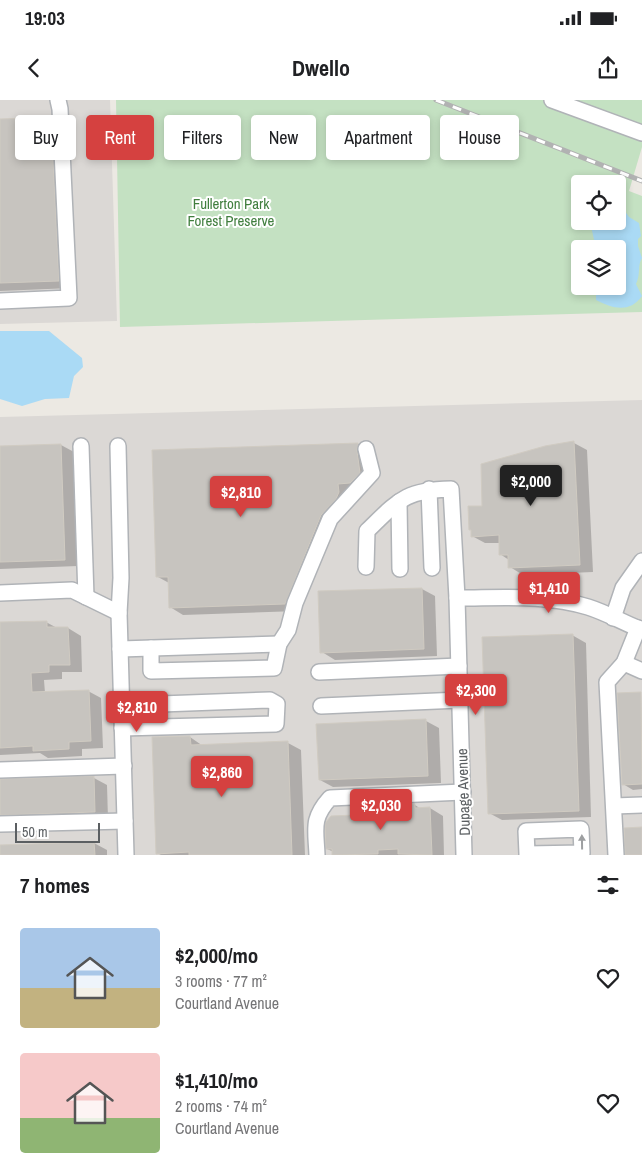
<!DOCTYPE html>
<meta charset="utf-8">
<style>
body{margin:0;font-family:"Archivo Narrow",sans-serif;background:#f6f6f6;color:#202124;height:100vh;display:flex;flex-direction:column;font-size:19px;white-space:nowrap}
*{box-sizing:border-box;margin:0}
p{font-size:16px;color:#757577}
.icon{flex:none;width:28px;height:28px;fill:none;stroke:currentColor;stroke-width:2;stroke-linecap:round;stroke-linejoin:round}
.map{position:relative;height:755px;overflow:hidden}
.panel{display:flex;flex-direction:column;background:#fff;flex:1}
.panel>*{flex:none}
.guide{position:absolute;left:15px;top:15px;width:612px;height:45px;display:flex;gap:10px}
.buttons{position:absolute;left:571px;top:75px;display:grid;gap:10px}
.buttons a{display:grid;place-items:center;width:55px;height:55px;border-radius:5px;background:#fff;box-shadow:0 2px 8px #0003;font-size:25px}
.scale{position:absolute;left:15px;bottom:12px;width:85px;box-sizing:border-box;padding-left:5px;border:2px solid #5b5f62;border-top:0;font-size:14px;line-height:18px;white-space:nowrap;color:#5b5f62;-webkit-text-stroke:4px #fff;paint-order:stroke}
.price{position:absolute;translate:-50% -42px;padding:0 11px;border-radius:5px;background:#d54140;color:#fff;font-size:16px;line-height:32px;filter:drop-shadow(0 1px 2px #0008)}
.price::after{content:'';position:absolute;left:50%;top:30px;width:15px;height:11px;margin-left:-8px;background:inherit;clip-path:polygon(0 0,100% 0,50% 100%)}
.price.current{background:#222;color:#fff}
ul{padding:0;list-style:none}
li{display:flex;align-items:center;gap:15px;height:125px;padding:0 20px}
li span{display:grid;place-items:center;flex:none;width:140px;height:100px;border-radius:5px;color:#555}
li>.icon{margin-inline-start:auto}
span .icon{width:60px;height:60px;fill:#fffc;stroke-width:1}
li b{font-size:21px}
h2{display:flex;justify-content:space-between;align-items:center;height:60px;padding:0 20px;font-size:21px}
.pill{padding:0 18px;border-radius:5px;background:#fff;box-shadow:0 2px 8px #0003;font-size:18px;line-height:45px}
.pill.current{background:#d54140;color:#fff}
.status{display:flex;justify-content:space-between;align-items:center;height:35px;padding:0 25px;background:#fff;direction:ltr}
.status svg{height:14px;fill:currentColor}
header{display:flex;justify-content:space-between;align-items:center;height:65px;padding:0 20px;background:#fff;font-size:22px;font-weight:700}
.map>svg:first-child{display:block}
</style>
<div class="status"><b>19:03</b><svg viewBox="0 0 49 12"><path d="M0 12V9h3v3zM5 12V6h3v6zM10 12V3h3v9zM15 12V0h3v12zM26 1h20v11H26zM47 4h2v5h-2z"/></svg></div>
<header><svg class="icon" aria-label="back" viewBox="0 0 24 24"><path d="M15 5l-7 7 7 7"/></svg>Dwello<svg class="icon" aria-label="share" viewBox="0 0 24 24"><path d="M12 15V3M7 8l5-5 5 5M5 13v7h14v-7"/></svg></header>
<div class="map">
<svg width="642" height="755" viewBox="0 0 642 755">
<rect width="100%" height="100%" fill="#ece9e3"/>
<g fill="#dbd8d5">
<polygon points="0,0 110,0 117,221 0,224"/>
<polygon points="642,300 642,755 0,755 0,317"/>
</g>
<path fill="#c4e1c2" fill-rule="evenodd" d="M 116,0 L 642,0 L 642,47 L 629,91 L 642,96 L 642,212 L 120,227 ZM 580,84 L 618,84 L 618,121 L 580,121 ZM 580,149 L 618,149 L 618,186 L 580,186 Z"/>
<g fill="#aadaf5">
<path d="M 618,105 L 622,107 L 629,117 L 639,123 L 641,136 L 638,139 L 638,146 L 642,158 C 637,166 641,174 636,184 L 642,196 C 629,214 612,208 596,200 L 596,194 L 598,186 L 618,186 L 618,149 L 596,149 L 591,126 L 592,121 L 618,121 Z"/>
<polygon points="0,231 49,231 82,258 83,267 74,276 69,298 45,299 22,306 0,299"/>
</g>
<g fill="#0003">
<polygon points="51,19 64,26 72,188 0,191 0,20"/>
<polygon points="574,343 587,350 593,472 523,475 510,467 509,460 500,454 500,443 485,443 472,436 472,431 470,429 484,407 545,347"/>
<polygon points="358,344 371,351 372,380 334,423 298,511 183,515 170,507 169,483 158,477 153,352"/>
<polygon points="61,345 74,352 78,466 0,469 0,347"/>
<polygon points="422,489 435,496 437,556 335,560 322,552"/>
<polygon points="46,522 57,528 68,528 81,536 82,572 62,572 62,579 44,580 45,593 88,591 101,598 103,648 82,649 82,656 48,658 40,653 0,655 0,523"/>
<polygon points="572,535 586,543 591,717 502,720 489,713"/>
<polygon points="641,594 642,689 633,690 623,684"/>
<polygon points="426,621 439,628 441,683 333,687 320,680"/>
<polygon points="190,637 203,646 288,643 301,650 305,755 161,755 157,753 153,638"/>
<polygon points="94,678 107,685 108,719 0,728 0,680"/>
<polygon points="415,705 421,709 430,708 443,716 444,755 334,755 334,752 327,749 358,716 381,709"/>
<polygon points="94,743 107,750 107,755 0,755 0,746"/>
</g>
<g fill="#c7c4bf" stroke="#d0cbc2">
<polygon points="51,17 59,181 0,183 0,19"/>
<polygon points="574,341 580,465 508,468 508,455 499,455 499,435 471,437 471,430 469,430 468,406 482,406 481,364 545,346"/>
<polygon points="358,343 357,351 360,373 350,383 338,384 339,392 336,399 321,415 285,504 169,508 168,477 156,477 152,350"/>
<polygon points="61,344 65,460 0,462 0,346"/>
<polygon points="422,488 424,549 320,553 318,491"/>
<polygon points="47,521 47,527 68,527 70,565 49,565 49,572 31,573 32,592 89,590 91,641 69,642 69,649 33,651 33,646 0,648 0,522"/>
<polygon points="573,534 579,711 488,714 482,537"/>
<polygon points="641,592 642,684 622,685 617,593"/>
<polygon points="426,619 428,676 319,680 316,624"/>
<polygon points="190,636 191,645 288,641 292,755 189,755 189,752 156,754 152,637"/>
<polygon points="94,676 95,712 0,715 0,679"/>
<polygon points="415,704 415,708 430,707 432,755 398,754 398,749 378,750 378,754 332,755 332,749 326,749 325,726 326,722 331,716 357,715 356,709 379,708 379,705"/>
<polygon points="642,727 642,755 625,755 624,728"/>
<polygon points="94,742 95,755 0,755 0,745"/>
</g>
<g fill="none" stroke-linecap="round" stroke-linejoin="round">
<defs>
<g id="minor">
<polyline points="552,0 642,33"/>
<polyline points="0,201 69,198 60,9 58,0"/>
<polyline points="81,346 86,497"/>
<polyline points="118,346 121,478 119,513 126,755"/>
<polyline points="429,389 432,468"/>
<polyline points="399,402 400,469"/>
<path d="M 366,467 L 367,431 C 399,400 405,390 451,389 L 457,498 L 464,755"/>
<polyline points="0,493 72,490 119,513"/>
<path d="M 457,498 C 501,498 546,494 588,507 C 607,513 624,523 642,530"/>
<polyline points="613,518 623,488 642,461"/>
<polyline points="151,548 151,571 274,568 279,544 288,530 295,503 330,419 372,373 366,349"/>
<polyline points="120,549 279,544"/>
<polyline points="624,563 642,571"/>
<polyline points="319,572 459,566"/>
<polyline points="321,606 460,600"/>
<polyline points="122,628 276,624 277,604 270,600 161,604 157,609 158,627"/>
<polyline points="0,670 124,666"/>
<polyline points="614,706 642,705"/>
<polyline points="0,724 125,721"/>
<polyline points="527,754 582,753 581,729 526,731 527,754 527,755"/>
<path d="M 317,755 C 316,729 311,719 330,698 L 463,692"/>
<polyline points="616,755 607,582 624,563 638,528"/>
</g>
</defs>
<use href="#minor" stroke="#b0b3b7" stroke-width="18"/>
<use href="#minor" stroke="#fff" stroke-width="15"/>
<defs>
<polyline id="rail" points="436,0 642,81"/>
</defs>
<use href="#rail" stroke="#b1b2b2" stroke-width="5"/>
<use href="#rail" stroke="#fff" stroke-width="3" stroke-dasharray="9" stroke-linecap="butt"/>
</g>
<defs><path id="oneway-solid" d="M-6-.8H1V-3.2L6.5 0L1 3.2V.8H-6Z" transform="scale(1.25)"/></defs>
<use fill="#9d9fa1" href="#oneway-solid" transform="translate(582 742) rotate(-91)"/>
<g text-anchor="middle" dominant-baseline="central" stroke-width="4" stroke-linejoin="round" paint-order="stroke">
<g font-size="15" fill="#407e3e" stroke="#fff">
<text x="231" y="103">Fullerton Park<tspan x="231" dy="17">Forest Preserve</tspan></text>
</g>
<g font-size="15" fill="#5b5f62" stroke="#fff">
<text transform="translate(463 692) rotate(-92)">Dupage Avenue</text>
</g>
</g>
</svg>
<div class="buttons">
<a><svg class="icon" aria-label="locate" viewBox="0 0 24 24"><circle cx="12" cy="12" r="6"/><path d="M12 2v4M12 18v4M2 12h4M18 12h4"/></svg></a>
<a><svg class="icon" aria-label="layers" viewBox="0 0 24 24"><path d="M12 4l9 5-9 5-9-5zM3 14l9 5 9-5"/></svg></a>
</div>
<div class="scale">50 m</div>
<b class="price current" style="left:531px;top:407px">$2,000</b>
<b class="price" style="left:241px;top:418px">$2,810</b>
<b class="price" style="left:549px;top:514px">$1,410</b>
<b class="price" style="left:476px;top:616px">$2,300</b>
<b class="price" style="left:137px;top:633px">$2,810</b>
<b class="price" style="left:222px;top:698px">$2,860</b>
<b class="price" style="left:381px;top:731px">$2,030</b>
<div class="guide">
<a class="pill">Buy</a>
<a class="pill current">Rent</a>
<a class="pill">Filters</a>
<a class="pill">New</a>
<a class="pill">Apartment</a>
<a class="pill">House</a>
</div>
</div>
<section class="panel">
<h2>7 homes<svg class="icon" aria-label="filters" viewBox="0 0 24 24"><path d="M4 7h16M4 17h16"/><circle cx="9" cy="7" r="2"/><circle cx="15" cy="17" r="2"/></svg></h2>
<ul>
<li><span style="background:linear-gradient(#a9c7e8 60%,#c2b280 0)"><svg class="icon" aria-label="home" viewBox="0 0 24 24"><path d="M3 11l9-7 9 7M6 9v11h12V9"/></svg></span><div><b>$2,000/mo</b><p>3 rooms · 77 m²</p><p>Courtland Avenue</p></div><svg class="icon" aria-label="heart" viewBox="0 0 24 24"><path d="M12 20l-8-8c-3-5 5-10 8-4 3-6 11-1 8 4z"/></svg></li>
<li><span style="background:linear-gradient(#f6c9c9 65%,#8fb573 0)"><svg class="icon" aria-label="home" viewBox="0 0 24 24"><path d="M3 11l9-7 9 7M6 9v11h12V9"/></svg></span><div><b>$1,410/mo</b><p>2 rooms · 74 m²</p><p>Courtland Avenue</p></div><svg class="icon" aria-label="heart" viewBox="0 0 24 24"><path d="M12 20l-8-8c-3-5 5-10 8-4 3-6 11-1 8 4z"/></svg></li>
</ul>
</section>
